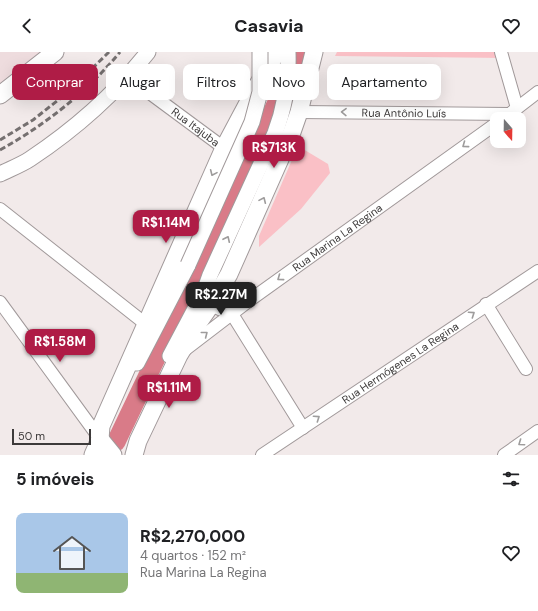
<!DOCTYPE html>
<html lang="pt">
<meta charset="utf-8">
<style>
body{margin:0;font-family:"DM Sans",sans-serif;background:#f2f2f2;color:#202124;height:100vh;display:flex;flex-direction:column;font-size:15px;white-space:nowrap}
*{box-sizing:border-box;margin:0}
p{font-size:13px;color:#757577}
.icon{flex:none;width:22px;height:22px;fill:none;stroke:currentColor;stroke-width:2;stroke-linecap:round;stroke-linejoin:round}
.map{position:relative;height:403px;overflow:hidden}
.details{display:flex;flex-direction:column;background:#fff;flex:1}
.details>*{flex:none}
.banner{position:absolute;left:12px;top:12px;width:514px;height:36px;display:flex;gap:8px}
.needle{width:26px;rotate:160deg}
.fabs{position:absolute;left:490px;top:60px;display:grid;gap:8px}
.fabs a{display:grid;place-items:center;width:36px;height:36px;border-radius:8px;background:#fff;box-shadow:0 4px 16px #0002;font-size:20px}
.scale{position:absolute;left:12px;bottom:10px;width:79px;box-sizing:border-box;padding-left:4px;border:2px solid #3d3a3a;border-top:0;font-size:11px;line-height:14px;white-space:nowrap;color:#3d3a3a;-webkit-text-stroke:3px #f2eaea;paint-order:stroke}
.price{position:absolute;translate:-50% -34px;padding:0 9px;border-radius:8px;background:#af1c46;color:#fff;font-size:13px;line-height:26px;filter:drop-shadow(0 1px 2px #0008)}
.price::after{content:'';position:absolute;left:50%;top:24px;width:12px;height:9px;margin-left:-6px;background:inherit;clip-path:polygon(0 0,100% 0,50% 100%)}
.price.active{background:#222;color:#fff}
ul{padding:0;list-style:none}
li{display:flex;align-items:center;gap:12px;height:100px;padding:0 16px}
li span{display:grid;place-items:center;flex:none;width:112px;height:80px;border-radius:8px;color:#555}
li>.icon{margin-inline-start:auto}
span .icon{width:48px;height:48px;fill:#fffc;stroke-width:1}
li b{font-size:17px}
h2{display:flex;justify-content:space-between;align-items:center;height:48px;padding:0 16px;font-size:17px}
.chip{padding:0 14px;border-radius:8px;background:#fff;box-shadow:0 4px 16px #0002;font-size:14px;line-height:36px}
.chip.active{background:#af1c46;color:#fff}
header{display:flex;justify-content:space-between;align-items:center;height:52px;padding:0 16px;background:#fff;font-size:18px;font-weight:700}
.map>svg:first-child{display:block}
</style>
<header><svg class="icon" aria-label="back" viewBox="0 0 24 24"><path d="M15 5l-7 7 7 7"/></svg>Casavia<svg class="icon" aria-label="heart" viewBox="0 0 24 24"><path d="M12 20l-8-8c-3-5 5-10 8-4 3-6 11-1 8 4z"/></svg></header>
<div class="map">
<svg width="538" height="403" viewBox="0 0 538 403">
<rect width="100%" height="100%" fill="#f2eaea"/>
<polygon fill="#eedcde" points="0,0 46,0 0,35"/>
<g fill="#fac0c6">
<polygon points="337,0 501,0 503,6 335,4"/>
<polygon points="298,94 328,112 330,121 301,157 259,195 259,184"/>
</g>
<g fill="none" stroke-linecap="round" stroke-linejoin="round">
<polyline stroke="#d97b88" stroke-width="19" points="116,390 238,135 300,0"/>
<defs>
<g id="minor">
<polyline points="501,0 517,56"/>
<path id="s1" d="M 128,25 L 224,96"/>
<path id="s2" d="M 299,60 L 509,62"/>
<polyline points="512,60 538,40"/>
<polyline points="0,157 147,273"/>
<polyline points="0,250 100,387"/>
<polyline points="486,252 526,317"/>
<polyline points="232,262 303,376"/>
<path id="s3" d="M 186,297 L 250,248 L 497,71"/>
<path id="s4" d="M 262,403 L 538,219"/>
<polyline points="504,403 538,379"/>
</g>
<g id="tertiary">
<path d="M 0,122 C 10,117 21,113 30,107 C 75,77 115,42 148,0"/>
<path d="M 170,304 L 204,240 L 210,223 L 275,81 C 285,55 289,28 288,0"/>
<polyline points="137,311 188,213"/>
</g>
<g id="secondary">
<polyline points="0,43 55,0"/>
<path d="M 204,240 C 219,257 225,262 245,247"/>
<polyline points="100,387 113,403"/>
<polyline points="93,403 100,387 101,374 224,96 257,34 277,0"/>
<polyline points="134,403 138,389 179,303 199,270 213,250 229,222 292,80 299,60 314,0"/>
</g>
</defs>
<use href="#minor" stroke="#a1999a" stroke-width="14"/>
<use href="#tertiary" stroke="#a1999a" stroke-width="17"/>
<use href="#secondary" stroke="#a1999a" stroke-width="19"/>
<use href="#minor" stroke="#fff" stroke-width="12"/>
<use href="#tertiary" stroke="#fff" stroke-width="15"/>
<use href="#secondary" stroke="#fff" stroke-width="17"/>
<g stroke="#757070" stroke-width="3" stroke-dasharray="6 3" stroke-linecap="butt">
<polyline points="0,88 33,68 67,41 109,0"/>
<path d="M 0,98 C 45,73 87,40 120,0"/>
</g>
<defs>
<polyline id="tertiary-bridge" points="188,213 252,70 260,40 260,0"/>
</defs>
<use href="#tertiary-bridge" stroke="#a1999a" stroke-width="17" stroke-linecap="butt"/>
<use href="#tertiary-bridge" stroke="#fff" stroke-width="15"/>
</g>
<defs><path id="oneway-chevron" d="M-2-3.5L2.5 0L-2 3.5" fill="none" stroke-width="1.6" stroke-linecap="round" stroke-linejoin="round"/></defs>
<g stroke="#9e9c9c">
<use href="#oneway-chevron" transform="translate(344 60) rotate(-179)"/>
<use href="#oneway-chevron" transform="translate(465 93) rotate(144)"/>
<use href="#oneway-chevron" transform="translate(213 121) rotate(114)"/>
<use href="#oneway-chevron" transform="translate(263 148) rotate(-66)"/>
<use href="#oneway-chevron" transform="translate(227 187) rotate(-65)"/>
<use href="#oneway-chevron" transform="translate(280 226) rotate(144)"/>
<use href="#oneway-chevron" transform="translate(472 262) rotate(-34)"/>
<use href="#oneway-chevron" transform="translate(205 282) rotate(-38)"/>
<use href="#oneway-chevron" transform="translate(317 366) rotate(-34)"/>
<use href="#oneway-chevron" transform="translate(521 391) rotate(145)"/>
</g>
<g text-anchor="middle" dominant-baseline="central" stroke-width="3" stroke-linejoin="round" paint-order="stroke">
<g font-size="11" fill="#3d3a3a" stroke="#f2eaea">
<text stroke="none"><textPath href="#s2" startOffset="105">Rua Antônio Luís</textPath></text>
<text stroke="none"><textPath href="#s1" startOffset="84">Rua Itajuba</textPath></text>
<text stroke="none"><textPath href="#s3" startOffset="188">Rua Marina La Regina</textPath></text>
<text stroke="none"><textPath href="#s4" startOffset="166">Rua Hermógenes La Regina</textPath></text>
</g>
</g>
</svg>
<div class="fabs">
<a><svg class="needle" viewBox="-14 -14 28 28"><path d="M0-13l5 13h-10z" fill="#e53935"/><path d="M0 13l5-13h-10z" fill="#757577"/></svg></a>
</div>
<div class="scale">50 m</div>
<b class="price" style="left:274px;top:117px">R$713K</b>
<b class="price" style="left:166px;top:192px">R$1.14M</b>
<b class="price active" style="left:221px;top:264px">R$2.27M</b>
<b class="price" style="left:60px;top:311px">R$1.58M</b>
<b class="price" style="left:169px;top:357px">R$1.11M</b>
<div class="banner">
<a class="chip active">Comprar</a>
<a class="chip">Alugar</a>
<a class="chip">Filtros</a>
<a class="chip">Novo</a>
<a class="chip">Apartamento</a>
</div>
</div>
<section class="details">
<h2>5 imóveis<svg class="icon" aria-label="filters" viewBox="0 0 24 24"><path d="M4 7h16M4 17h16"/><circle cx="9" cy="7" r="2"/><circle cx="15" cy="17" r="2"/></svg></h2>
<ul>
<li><span style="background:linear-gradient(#a9c7e8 75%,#8fb573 0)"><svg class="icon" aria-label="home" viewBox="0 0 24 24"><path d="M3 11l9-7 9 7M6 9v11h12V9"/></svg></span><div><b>R$2,270,000</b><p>4 quartos · 152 m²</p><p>Rua Marina La Regina</p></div><svg class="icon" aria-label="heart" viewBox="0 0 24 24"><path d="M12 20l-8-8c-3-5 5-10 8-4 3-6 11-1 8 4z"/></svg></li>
</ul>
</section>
